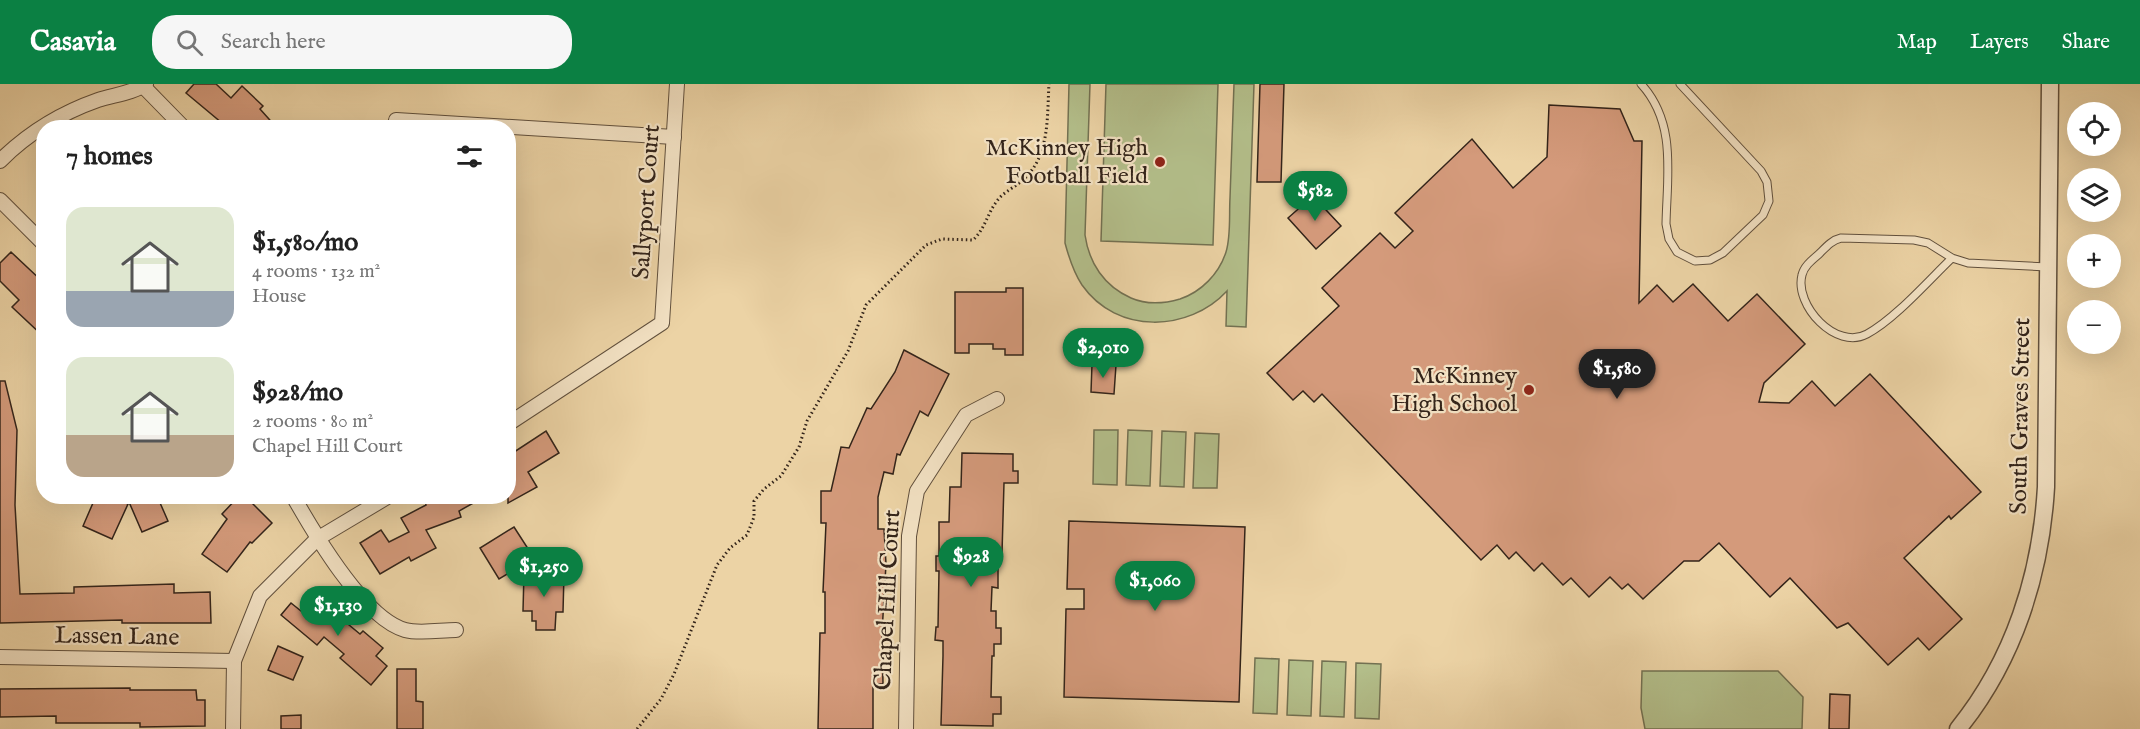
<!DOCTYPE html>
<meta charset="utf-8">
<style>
body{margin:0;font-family:"IM FELL English",serif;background:#f6f6f6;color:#222;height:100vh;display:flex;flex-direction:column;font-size:22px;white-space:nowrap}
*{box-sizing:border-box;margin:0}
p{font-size:20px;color:#767676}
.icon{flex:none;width:33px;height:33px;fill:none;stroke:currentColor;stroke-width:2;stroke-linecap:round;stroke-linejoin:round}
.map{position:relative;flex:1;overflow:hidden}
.drawer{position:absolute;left:36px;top:36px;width:480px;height:384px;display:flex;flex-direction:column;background:#fff;border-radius:24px;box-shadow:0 6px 24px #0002}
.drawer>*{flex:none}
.buttons{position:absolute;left:2067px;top:18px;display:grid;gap:12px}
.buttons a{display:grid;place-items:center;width:54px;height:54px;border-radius:50%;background:#fff;box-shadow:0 6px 24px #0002;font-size:30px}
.price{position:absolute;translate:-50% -51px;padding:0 14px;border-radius:21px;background:#0b8043;color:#fff;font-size:20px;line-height:39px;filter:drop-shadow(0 2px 3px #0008)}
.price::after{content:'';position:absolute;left:50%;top:36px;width:18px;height:14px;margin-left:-9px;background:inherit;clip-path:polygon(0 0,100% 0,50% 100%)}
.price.selected{background:#222;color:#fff}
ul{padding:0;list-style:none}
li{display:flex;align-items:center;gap:18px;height:150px;padding:0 30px}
li span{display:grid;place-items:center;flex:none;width:168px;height:120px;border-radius:18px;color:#555}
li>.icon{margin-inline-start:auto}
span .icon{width:72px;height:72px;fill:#fffc;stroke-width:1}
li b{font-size:26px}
h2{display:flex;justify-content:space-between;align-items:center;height:72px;padding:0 30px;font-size:26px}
header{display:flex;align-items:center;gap:36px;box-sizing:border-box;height:84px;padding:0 30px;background:#0b8043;color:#fff}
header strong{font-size:28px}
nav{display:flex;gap:33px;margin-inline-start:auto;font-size:21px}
.search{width:420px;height:54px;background:#f6f6f6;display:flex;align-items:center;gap:15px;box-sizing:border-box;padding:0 21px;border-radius:24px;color:#767676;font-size:22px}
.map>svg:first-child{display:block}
</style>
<header>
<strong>Casavia</strong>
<div class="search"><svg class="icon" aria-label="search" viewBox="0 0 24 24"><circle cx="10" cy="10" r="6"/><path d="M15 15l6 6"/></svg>Search here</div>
<nav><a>Map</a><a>Layers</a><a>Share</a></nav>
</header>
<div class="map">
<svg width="2140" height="645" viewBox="0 0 2140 645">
<rect width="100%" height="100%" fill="#ecd3a5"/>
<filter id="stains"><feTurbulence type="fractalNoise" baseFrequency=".00333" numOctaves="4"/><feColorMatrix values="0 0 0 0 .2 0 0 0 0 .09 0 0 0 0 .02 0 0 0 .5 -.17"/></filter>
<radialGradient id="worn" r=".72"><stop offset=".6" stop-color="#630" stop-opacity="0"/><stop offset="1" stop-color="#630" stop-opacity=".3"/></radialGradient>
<g fill="#b3be8a" stroke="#737152" stroke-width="1.5">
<path d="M 1069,0 L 1090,0 L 1085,151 C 1089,179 1104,202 1131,214 C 1147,221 1163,220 1180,215 C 1201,208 1219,190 1226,168 C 1231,152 1229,131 1230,114 C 1231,76 1233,38 1234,0 L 1254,0 L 1246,243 L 1226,242 L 1227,207 C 1189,248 1117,251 1082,201 C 1074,189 1069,174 1065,159 Z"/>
<polygon points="1106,0 1218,0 1213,161 1101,157"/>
<polygon points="1094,346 1118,346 1117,401 1093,400"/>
<polygon points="1128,346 1152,347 1150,402 1126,401"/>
<polygon points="1162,347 1186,348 1184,403 1160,402"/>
<polygon points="1195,349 1219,350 1217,404 1193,404"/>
<polygon points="1255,574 1279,575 1277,630 1253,629"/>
<polygon points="1289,576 1313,577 1311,632 1287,631"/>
<polygon points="1322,577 1346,578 1344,633 1320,632"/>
<polygon points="1356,579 1381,580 1379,635 1355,634"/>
<polygon points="1642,587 1778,587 1803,613 1802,645 1645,645 1641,624"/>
</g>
<g fill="#d49a7b" stroke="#33241a" stroke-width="1.5">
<polygon points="194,0 216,0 231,14 242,2 263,22 260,25 277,44 228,44 186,9"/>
<polygon points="1260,0 1284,0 1281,98 1257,98"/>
<polygon points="1549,21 1620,25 1634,57 1642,57 1639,219 1657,201 1673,218 1693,200 1728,237 1757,210 1805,260 1764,299 1759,318 1789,319 1812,297 1835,322 1870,290 1981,408 1951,435 1949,432 1904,474 1962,535 1929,566 1918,554 1888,581 1848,539 1837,544 1790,494 1770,513 1719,459 1699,477 1684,477 1643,515 1628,500 1622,505 1610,493 1589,513 1571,494 1563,501 1542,479 1534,487 1516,468 1509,475 1497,461 1481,476 1322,310 1314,318 1303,307 1293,316 1267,289 1339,222 1322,204 1380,149 1395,164 1413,147 1395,129 1472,55 1513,104 1547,73"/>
<polygon points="1313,112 1341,142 1316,165 1288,134"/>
<polygon points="11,168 44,199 44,253 12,223 19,216 0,197 0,179"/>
<polygon points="1006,204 1023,204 1023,271 1005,271 1005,265 993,265 993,260 969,260 969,269 955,269 955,208 1006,208"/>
<polygon points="904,266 949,290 928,332 920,327 900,371 897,370 893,390 884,388 878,413 878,445 884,445 886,480 882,549 883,600 873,600 873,645 818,645 820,549 825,549 825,508 823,508 826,439 821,439 821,407 831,407 841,363 849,364 867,324 871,325 895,288"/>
<polygon points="1092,280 1116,281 1114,310 1091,308"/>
<polygon points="0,297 5,297 17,346 15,421 20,510 74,509 74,503 174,500 174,509 210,508 211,539 122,539 122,536 0,539"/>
<polygon points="546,347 559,369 528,388 537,403 508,419 508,372"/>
<polygon points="962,369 1013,370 1013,387 1018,387 1018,399 1004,399 1002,469 998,469 998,504 992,503 991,527 996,527 996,544 1001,544 1001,560 994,560 994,572 992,572 991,613 1001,613 1001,630 993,630 993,642 941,641 943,572 943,557 935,556 936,543 938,543 939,487 936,487 936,472 939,472 939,438 949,438 950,403 961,403"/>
<polygon points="96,412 111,412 128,420 112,455 83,442"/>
<polygon points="142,412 157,412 168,437 142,448 129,418"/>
<polygon points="239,412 245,412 272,439 252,459 250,458 227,488 202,470 227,435 222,430"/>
<polygon points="438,412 486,412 459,427 461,433 426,446 436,464 411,477 409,473 380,490 360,459 381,446 389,458 409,448 401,434 426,421 425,417"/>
<polygon points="1069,437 1245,443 1239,618 1064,613 1066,525 1084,525 1084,505 1067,505"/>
<polygon points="514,443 534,474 499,495 480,464"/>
<polygon points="524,489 564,490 563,528 556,528 555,546 536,546 536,537 532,537 532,527 523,527"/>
<polygon points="314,512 360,550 363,547 383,564 376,572 387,582 371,601 340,574 344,570 324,553 317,561 281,531 291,519 301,527"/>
<polygon points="278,562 303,573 293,596 268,586"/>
<polygon points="397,585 416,585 416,617 423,618 423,645 397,645"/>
<polygon points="130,604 130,606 196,606 197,616 205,616 205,642 140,643 140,639 56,639 56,632 0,633 0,605"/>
<polygon points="1830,610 1850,611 1849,645 1829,645"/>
<polygon points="301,631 301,645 281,645 281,632"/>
</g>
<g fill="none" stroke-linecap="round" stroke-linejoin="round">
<defs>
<g id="service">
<path d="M 1641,0 C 1677,39 1667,91 1666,140 L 1669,155 L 1677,168 L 1695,177 L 1710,176 L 1723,169 L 1763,131 L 1769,117 L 1767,98 L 1761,87 L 1680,0"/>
<path d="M 1952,174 C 1929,196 1895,235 1867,250 C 1836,267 1794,221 1802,191 C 1804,182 1812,176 1819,170 C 1826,163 1832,156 1841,154 L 1914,156 L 1928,159 L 1952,174 L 1968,179 L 2047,183"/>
</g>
<g id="minor">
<polyline points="143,2 184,44"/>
<polyline points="396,36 674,53"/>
<path d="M 0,77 C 28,49 61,29 98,16 C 113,11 133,9 146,0"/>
<polyline points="0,116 44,160"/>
<polyline points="508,340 662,239 677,0"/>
<path d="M 293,412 C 314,449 363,534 405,546 C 419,550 441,546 456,546"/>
<polyline points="0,573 234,577"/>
<polyline points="233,645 234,577 260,512 317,455 389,412"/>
<polyline points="906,645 909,452 917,407 966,331 997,315"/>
</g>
<path id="tertiary" d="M 1958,645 C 2014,576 2041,490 2046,403 L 2050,0"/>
</defs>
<use href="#service" stroke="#61503d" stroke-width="9"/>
<use href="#minor" stroke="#61503d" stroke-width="16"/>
<use href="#tertiary" stroke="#61503d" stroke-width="19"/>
<path stroke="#33241a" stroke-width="3" stroke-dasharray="1.5 3" stroke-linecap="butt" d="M 637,645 L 661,615 L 674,590 L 717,481 L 730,464 L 747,451 L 754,433 L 754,417 L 764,405 L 781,392 L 799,363 L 807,337 L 848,267 L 866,221 L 926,161 L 942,155 L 973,156 C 985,145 987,130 997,117 C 1004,107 1018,102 1026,93 C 1050,69 1047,31 1049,0"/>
<use href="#service" stroke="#f3e2c4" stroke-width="7"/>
<use href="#minor" stroke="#f3e2c4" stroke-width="14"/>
<use href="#tertiary" stroke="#f3e2c4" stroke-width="16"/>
</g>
<g fill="#8f2418" stroke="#f3e2c4" stroke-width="2">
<circle cx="1160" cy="78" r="6"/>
<circle cx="1529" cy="306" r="6"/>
</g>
<g text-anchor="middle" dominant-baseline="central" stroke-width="4.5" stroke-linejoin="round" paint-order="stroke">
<g font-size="24" fill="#33241a" stroke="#f3e2c4" text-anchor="end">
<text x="1148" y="64">McKinney High<tspan x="1148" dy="28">Football Field</tspan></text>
<text x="1517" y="292">McKinney<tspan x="1517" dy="28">High School</tspan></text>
</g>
<g font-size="24" fill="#33241a" stroke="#f3e2c4">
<text transform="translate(647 118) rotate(-86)">Sallyport Court</text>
<text transform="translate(2021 332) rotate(-89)">South Graves Street</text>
<text transform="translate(888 516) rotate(-87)">Chapel Hill Court</text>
<text transform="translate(117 553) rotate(1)">Lassen Lane</text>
</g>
</g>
<rect width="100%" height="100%" filter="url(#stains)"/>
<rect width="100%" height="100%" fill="url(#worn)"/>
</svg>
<div class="buttons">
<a><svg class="icon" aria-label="locate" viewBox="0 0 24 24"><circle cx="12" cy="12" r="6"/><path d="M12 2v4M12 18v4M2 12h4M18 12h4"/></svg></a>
<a><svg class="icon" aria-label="layers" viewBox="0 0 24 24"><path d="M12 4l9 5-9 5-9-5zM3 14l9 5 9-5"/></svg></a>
<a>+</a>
<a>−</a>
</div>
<b class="price" style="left:1315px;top:138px">$582</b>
<b class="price" style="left:1103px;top:295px">$2,010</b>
<b class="price selected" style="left:1617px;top:316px">$1,580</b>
<b class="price" style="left:971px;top:504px">$928</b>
<b class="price" style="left:544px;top:514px">$1,250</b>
<b class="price" style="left:1155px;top:528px">$1,060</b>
<b class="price" style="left:338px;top:553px">$1,130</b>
<section class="drawer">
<h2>7 homes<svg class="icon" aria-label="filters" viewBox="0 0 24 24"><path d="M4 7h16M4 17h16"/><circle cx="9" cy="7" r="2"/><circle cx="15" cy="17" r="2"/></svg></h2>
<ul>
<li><span style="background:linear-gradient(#dfe7d0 70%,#9aa5b1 0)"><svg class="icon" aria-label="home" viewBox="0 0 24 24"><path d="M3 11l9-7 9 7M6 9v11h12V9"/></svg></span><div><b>$1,580/mo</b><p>4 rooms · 132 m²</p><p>House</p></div></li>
<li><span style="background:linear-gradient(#dfe7d0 65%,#b9a48a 0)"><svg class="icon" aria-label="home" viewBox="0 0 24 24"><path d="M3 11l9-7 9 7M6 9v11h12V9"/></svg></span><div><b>$928/mo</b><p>2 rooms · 80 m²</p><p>Chapel Hill Court</p></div></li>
</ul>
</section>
</div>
